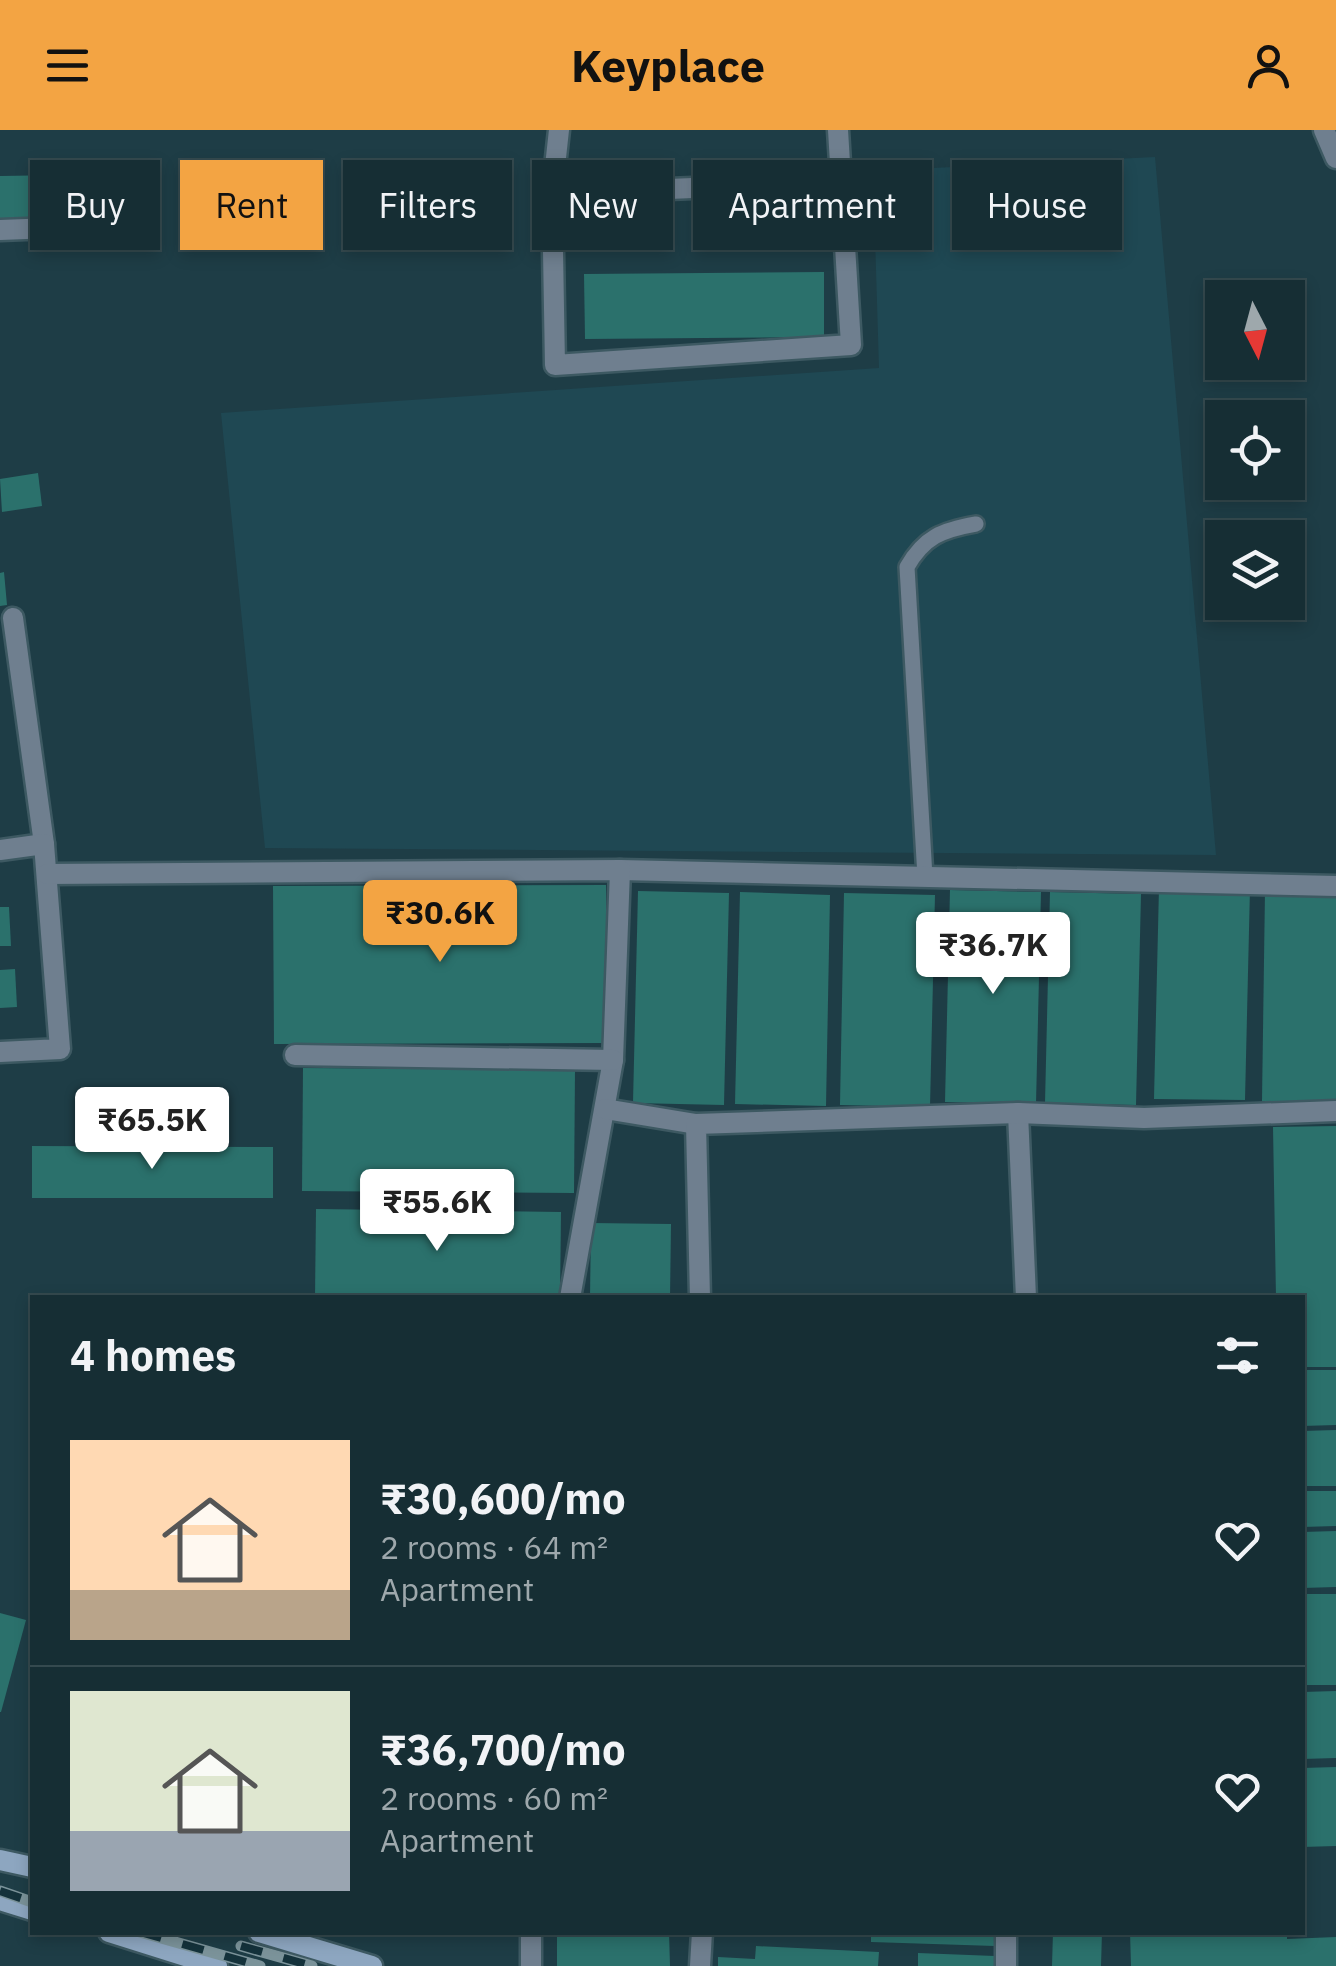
<!DOCTYPE html>
<meta charset="utf-8">
<style>
body{margin:0;font-family:"IBM Plex Sans",sans-serif;background:#233a40;color:#f1f3f6;height:100vh;display:flex;flex-direction:column;font-size:38px;white-space:nowrap}
*{box-sizing:border-box;margin:0}
p{font-size:32px;color:#9ea8ac}
.icon{flex:none;width:55px;height:55px;fill:none;stroke:currentColor;stroke-width:2;stroke-linecap:round;stroke-linejoin:round}
.map{position:relative;flex:1;overflow:hidden}
.side{position:absolute;left:30px;top:1165px;width:1275px;height:640px;display:flex;flex-direction:column;background:#162e34;border-radius:0px;box-shadow:0 5px 15px #0003,0 0 0 2px #354a4f}
.side>*{flex:none}
.top-card{position:absolute;left:30px;top:30px;width:1278px;height:90px;display:flex;gap:20px}
.needle{width:65px;rotate:174deg}
.tools{position:absolute;left:1205px;top:150px;display:grid;gap:20px}
.tools a{display:grid;place-items:center;width:100px;height:100px;border-radius:0px;background:#162e34;box-shadow:0 5px 15px #0003,0 0 0 2px #354a4f;font-size:50px}
.price{position:absolute;translate:-50% -85px;padding:0 22px;border-radius:10px;background:#fff;color:#222;font-size:32px;line-height:65px;filter:drop-shadow(0 2px 5px #0008)}
.price::after{content:'';position:absolute;left:50%;top:60px;width:30px;height:22px;margin-left:-15px;background:inherit;clip-path:polygon(0 0,100% 0,50% 100%)}
.price.on{background:#f3a443;color:#111}
ul{padding:0;list-style:none}
li{display:flex;align-items:center;gap:30px;height:250px;padding:0 40px}
li+li{border-top:2px solid #354a4f}
li span{display:grid;place-items:center;flex:none;width:280px;height:200px;border-radius:0px;color:#555}
li>.icon{margin-inline-start:auto}
span .icon{width:120px;height:120px;fill:#fffc;stroke-width:1}
li b{font-size:42px}
h2{display:flex;justify-content:space-between;align-items:center;height:120px;padding:0 40px;font-size:42px}
.tag{padding:0 35px;border-radius:0px;background:#162e34;box-shadow:0 5px 15px #0003,0 0 0 2px #354a4f;font-size:35px;line-height:90px}
.tag.on{background:#f3a443;color:#111}
header{display:flex;justify-content:space-between;align-items:center;height:130px;padding:0 40px;background:#f3a443;color:#111;font-size:45px;font-weight:800}
.map>svg:first-child{display:block}
</style>
<header><svg class="icon" aria-label="menu" viewBox="0 0 24 24"><path d="M4 6h16M4 12h16M4 18h16"/></svg>Keyplace<svg class="icon" aria-label="person" viewBox="0 0 24 24"><circle cx="12" cy="8" r="4"/><path d="M4 21q1-7 8-7t8 7"/></svg></header>
<div class="map">
<svg width="1336" height="1836" viewBox="0 0 1336 1836">
<rect width="100%" height="100%" fill="#1e3d46"/>
<polygon fill="#1f4853" points="1155,27 1216,725 265,718 221,283 879,238 873,41"/>
<g fill="#2b716c">
<polygon points="157,43 158,88 75,89 74,44"/>
<polygon points="62,45 63,89 0,90 0,46"/>
<polygon points="824,142 824,207 585,209 584,144"/>
<polygon points="38,343 42,376 2,382 0,349"/>
<polygon points="4,442 7,475 0,476 0,443"/>
<polygon points="606,755 607,913 274,914 273,756"/>
<polygon points="1159,757 1250,758 1245,970 1154,969"/>
<polygon points="950,760 1041,762 1036,974 945,972"/>
<polygon points="638,761 729,763 724,975 633,973"/>
<polygon points="1265,761 1336,762 1336,971 1262,971"/>
<polygon points="740,762 830,765 826,976 735,974"/>
<polygon points="1050,762 1141,764 1136,975 1045,973"/>
<polygon points="844,763 935,765 930,977 840,975"/>
<polygon points="0,777 9,777 11,816 0,816"/>
<polygon points="15,839 17,877 0,878 0,840"/>
<polygon points="303,938 575,940 574,1063 302,1061"/>
<polygon points="1336,996 1336,1237 1302,1237 1302,1168 1276,1168 1273,997"/>
<polygon points="32,1016 273,1017 273,1068 32,1068"/>
<polygon points="316,1079 561,1082 560,1168 315,1168"/>
<polygon points="591,1093 671,1094 670,1168 590,1168"/>
<polygon points="1302,1240 1336,1240 1336,1295 1302,1296"/>
<polygon points="1336,1300 1336,1356 1302,1356 1302,1301"/>
<polygon points="1302,1361 1336,1361 1336,1396 1302,1397"/>
<polygon points="1336,1401 1336,1457 1302,1458 1302,1402"/>
<rect x="1302" y="1464" width="34" height="91"/>
<polygon points="0,1483 26,1490 1,1582 0,1582"/>
<polygon points="1336,1561 1336,1628 1302,1629 1302,1562"/>
<polygon points="1336,1637 1336,1716 1302,1717 1302,1638"/>
<polygon points="557,1802 669,1802 670,1836 557,1836"/>
<polygon points="871,1802 995,1802 995,1816 871,1812"/>
<polygon points="1053,1802 1102,1802 1101,1836 1052,1836"/>
<polygon points="1130,1802 1287,1802 1287,1809 1336,1807 1336,1836 1131,1836"/>
<polygon points="756,1816 879,1822 878,1836 718,1836 718,1827 755,1829"/>
<polygon points="918,1823 995,1826 995,1836 918,1836"/>
</g>
<g fill="none" stroke-linecap="round" stroke-linejoin="round">
<defs>
<path id="lane" d="M 925,747 L 907,437 C 924,407 942,400 976,394"/>
<g id="street">
<polyline points="559,0 552,64 555,235 851,215 838,0"/>
<polyline points="1324,0 1336,28"/>
<polyline points="552,64 716,57 842,67"/>
<polyline points="0,100 104,96"/>
<polyline points="13,488 44,714"/>
<polyline points="0,720 44,714 60,919 0,922"/>
<polyline points="620,740 1336,756"/>
<polyline points="47,744 620,740 613,930 570,1168"/>
<polyline points="295,925 613,930"/>
<polyline points="605,979 696,994"/>
<polyline points="1018,983 1026,1168"/>
<polyline points="700,1168 696,994 1018,983 1144,988 1336,981"/>
<polyline points="531,1836 531,1802"/>
<polyline points="700,1836 702,1802"/>
<polyline points="1006,1836 1006,1802"/>
</g>
<g id="secondary">
<polyline points="0,1730 32,1737"/>
<polyline points="0,1770 32,1780"/>
<polyline points="109,1802 217,1836"/>
<polyline points="259,1802 372,1836"/>
</g>
</defs>
<use href="#lane" stroke="#3d5962" stroke-width="20"/>
<use href="#street" stroke="#3d5962" stroke-width="25"/>
<use href="#secondary" stroke="#3d5962" stroke-width="25"/>
<use href="#lane" stroke="#6f7f8f" stroke-width="15"/>
<use href="#street" stroke="#6f7f8f" stroke-width="20"/>
<use href="#secondary" stroke="#8da6c0" stroke-width="20"/>
<defs>
<g id="rail">
<polyline points="0,1761 32,1772"/>
<polyline points="140,1802 260,1836"/>
<polyline points="241,1816 312,1836"/>
</g>
</defs>
<use href="#rail" stroke="#7b939a" stroke-width="11"/>
<use href="#rail" stroke="#14323b" stroke-width="8" stroke-dasharray="22" stroke-linecap="butt"/>
</g>
</svg>
<div class="tools">
<a><svg class="needle" viewBox="-14 -14 28 28"><path d="M0-13l5 13h-10z" fill="#e53935"/><path d="M0 13l5-13h-10z" fill="#9ea8ac"/></svg></a>
<a><svg class="icon" aria-label="locate" viewBox="0 0 24 24"><circle cx="12" cy="12" r="6"/><path d="M12 2v4M12 18v4M2 12h4M18 12h4"/></svg></a>
<a><svg class="icon" aria-label="layers" viewBox="0 0 24 24"><path d="M12 4l9 5-9 5-9-5zM3 14l9 5 9-5"/></svg></a>
</div>
<b class="price on" style="left:440px;top:835px">₹30.6K</b>
<b class="price" style="left:993px;top:867px">₹36.7K</b>
<b class="price" style="left:152px;top:1042px">₹65.5K</b>
<b class="price" style="left:437px;top:1124px">₹55.6K</b>
<div class="top-card">
<a class="tag">Buy</a>
<a class="tag on">Rent</a>
<a class="tag">Filters</a>
<a class="tag">New</a>
<a class="tag">Apartment</a>
<a class="tag">House</a>
</div>
<section class="side">
<h2>4 homes<svg class="icon" aria-label="filters" viewBox="0 0 24 24"><path d="M4 7h16M4 17h16"/><circle cx="9" cy="7" r="2"/><circle cx="15" cy="17" r="2"/></svg></h2>
<ul>
<li><span style="background:linear-gradient(#ffd9b3 75%,#b9a48a 0)"><svg class="icon" aria-label="home" viewBox="0 0 24 24"><path d="M3 11l9-7 9 7M6 9v11h12V9"/></svg></span><div><b>₹30,600/mo</b><p>2 rooms · 64 m²</p><p>Apartment</p></div><svg class="icon" aria-label="heart" viewBox="0 0 24 24"><path d="M12 20l-8-8c-3-5 5-10 8-4 3-6 11-1 8 4z"/></svg></li>
<li><span style="background:linear-gradient(#dfe7d0 70%,#9aa5b1 0)"><svg class="icon" aria-label="home" viewBox="0 0 24 24"><path d="M3 11l9-7 9 7M6 9v11h12V9"/></svg></span><div><b>₹36,700/mo</b><p>2 rooms · 60 m²</p><p>Apartment</p></div><svg class="icon" aria-label="heart" viewBox="0 0 24 24"><path d="M12 20l-8-8c-3-5 5-10 8-4 3-6 11-1 8 4z"/></svg></li>
</ul>
</section>
</div>
